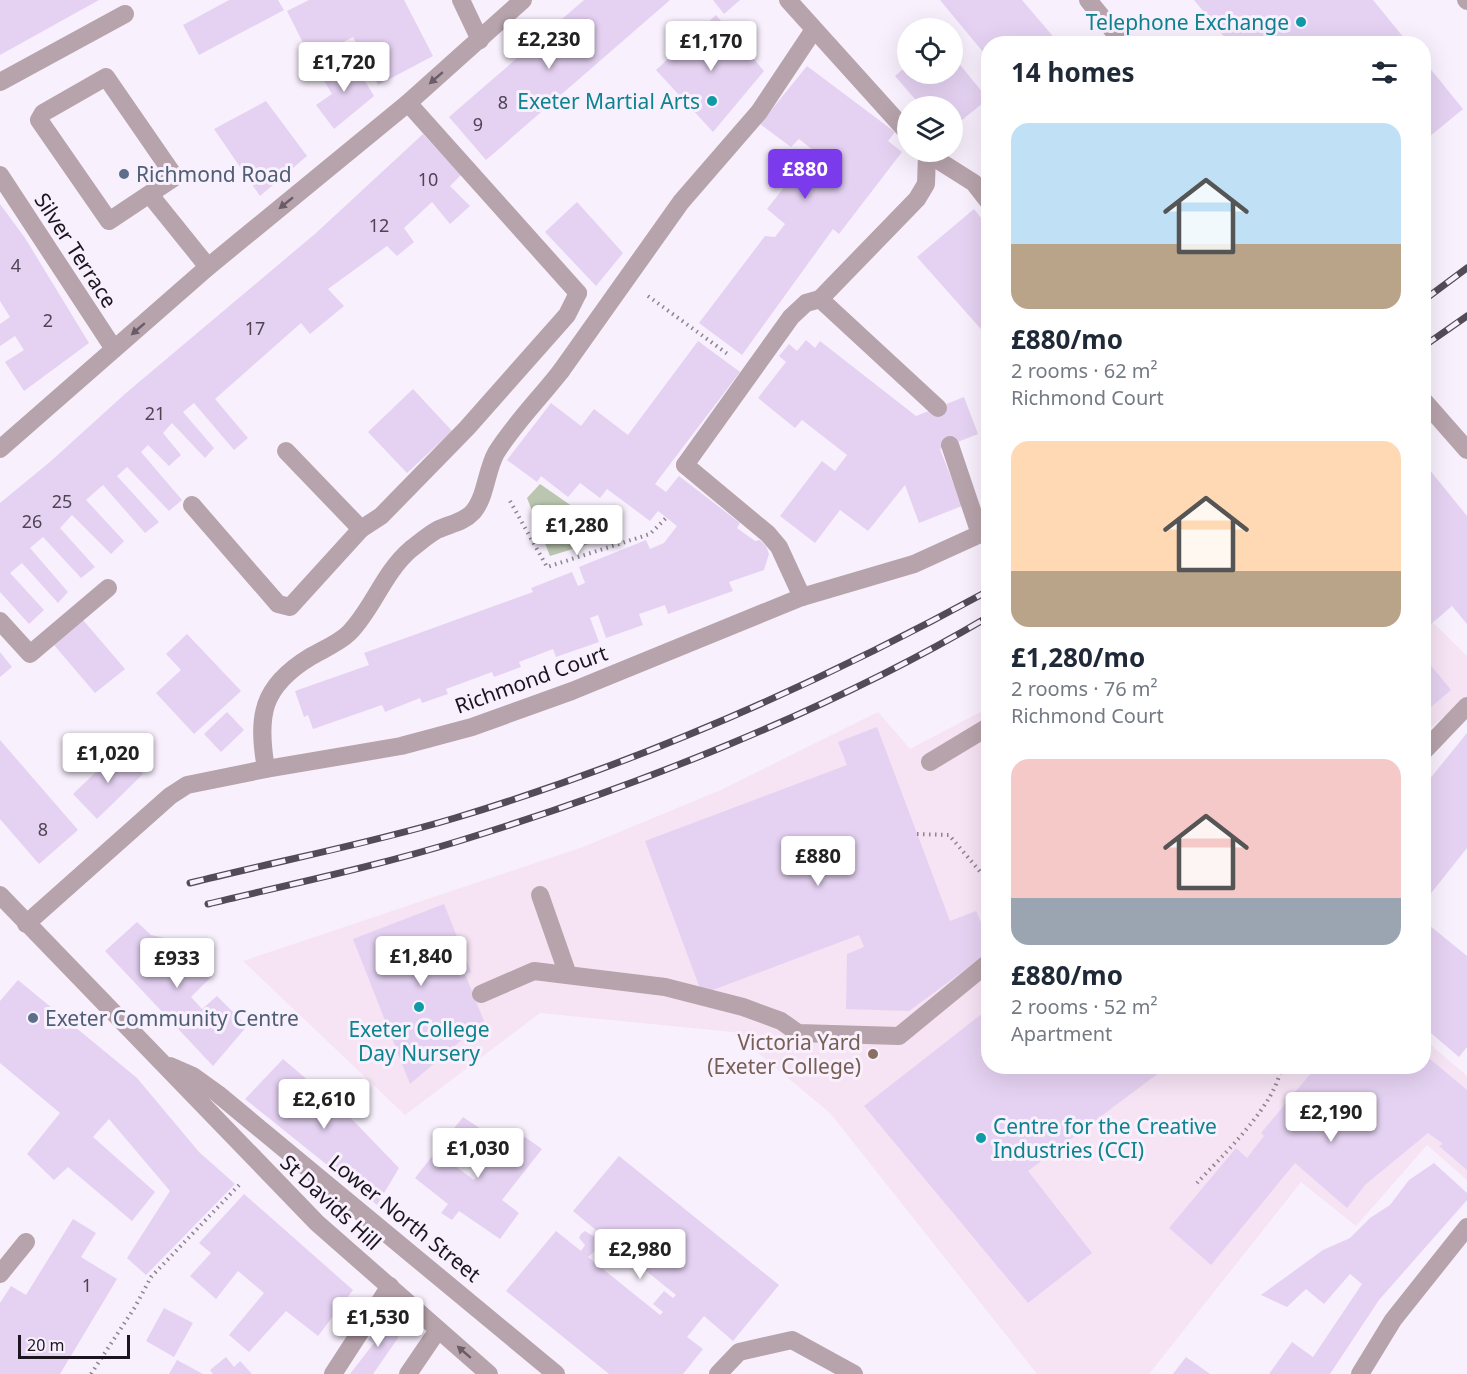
<!DOCTYPE html>
<meta charset="utf-8">
<style>
body{margin:0;font-family:"Noto Sans",sans-serif;background:#f2f2f3;color:#1f2937;height:100vh;display:flex;flex-direction:column;font-size:22px;white-space:nowrap}
*{box-sizing:border-box;margin:0}
p{font-size:20px;color:#747a83}
.icon{flex:none;width:33px;height:33px;fill:none;stroke:currentColor;stroke-width:2;stroke-linecap:round;stroke-linejoin:round}
.map{position:relative;flex:1;overflow:hidden}
.panel{position:absolute;left:981px;top:36px;width:450px;height:1038px;display:flex;flex-direction:column;background:#fff;border-radius:24px;box-shadow:0 6px 24px #0002}
.panel>*{flex:none}
.buttons{position:absolute;left:897px;top:18px;display:grid;gap:12px}
.buttons a{display:grid;place-items:center;width:66px;height:66px;border-radius:50%;background:#fff;box-shadow:0 6px 24px #0002;font-size:30px}
.scale{position:absolute;left:18px;bottom:15px;width:112px;box-sizing:border-box;padding-left:6px;border:3px solid #1c1520;border-top:0;font-size:16px;line-height:21px;white-space:nowrap;color:#1c1520;-webkit-text-stroke:4px #f8f0fd;paint-order:stroke}
.price{position:absolute;translate:-50% -51px;padding:0 14px;border-radius:6px;background:#fff;color:#222;font-size:20px;line-height:39px;filter:drop-shadow(0 2px 3px #0008)}
.price::after{content:'';position:absolute;left:50%;top:36px;width:18px;height:14px;margin-left:-9px;background:inherit;clip-path:polygon(0 0,100% 0,50% 100%)}
.price.on{background:#7c3aed;color:#fff}
ul{padding:0;list-style:none}
li{display:grid;align-content:center;gap:12px;height:318px;padding:0 30px}
li span{display:grid;place-items:center;height:186px;border-radius:18px;color:#555}
li>.icon{margin-inline-start:auto}
span .icon{width:108px;height:108px;fill:#fffc;stroke-width:1}
li b{font-size:26px}
h2{display:flex;justify-content:space-between;align-items:center;height:72px;padding:0 30px;font-size:26px}
.map>svg:first-child{display:block}
</style>
<div class="map">
<svg width="1467" height="1374" viewBox="0 0 1467 1374">
<rect width="100%" height="100%" fill="#f8f0fd"/>
<g fill="#f6e3f4">
<polygon points="1424,614 1467,656 1467,697 1424,733"/>
<polygon points="988,708 988,1066 1424,1066 1424,1039 1467,1076 1467,1180 1427,1145 1356,1226 1301,1182 1149,1374 1037,1374 830,1113 733,1032 540,1013 405,1115 243,961 583,847 721,790 878,712 910,749"/>
</g>
<polygon fill="#bac6af" points="540,484 615,536 550,556 527,498"/>
<g fill="#e5d2f2" fill-rule="evenodd">
<polygon points="0,0 99,0 0,55"/>
<polygon points="229,0 278,0 284,10 199,55 183,25"/>
<polygon points="309,0 404,0 433,56 378,85 353,37 311,59 287,11"/>
<polygon points="584,0 670,0 486,160 449,117"/>
<polygon points="713,0 740,0 724,14"/>
<polygon points="940,0 1022,0 1057,41 1063,37 1067,44 988,44 988,58"/>
<polygon points="1194,0 1373,0 1409,44 1230,44"/>
<polygon points="716,15 764,71 713,132 656,70"/>
<polygon points="952,55 988,99 952,128 952,106 921,106 895,76 908,65 908,74 952,74"/>
<polygon points="351,58 374,96 334,129 316,105 332,94 321,76"/>
<polygon points="1424,61 1463,109 1424,141"/>
<polygon points="807,66 895,132 888,141 902,152 839,234 833,229 742,355 699,323 765,236 775,237 785,224 767,209 813,150 799,139 791,147 760,124"/>
<polygon points="266,101 307,156 260,196 214,129"/>
<polygon points="423,134 461,175 450,186 470,206 450,224 432,202 404,228 414,242 397,256 387,246 328,289 344,306 310,334 301,323 215,399 248,438 234,450 194,403 183,412 214,448 205,458 172,423 163,433 181,455 169,466 148,445 141,452 182,500 169,511 127,467 117,476 159,522 145,533 103,485 86,500 124,541 111,554 72,515 60,528 95,567 81,578 43,537 30,548 68,592 58,603 22,563 10,573 44,610 29,624 0,592 0,503 51,461 126,393 316,233"/>
<polygon points="577,202 623,253 596,286 545,232"/>
<polygon points="0,204 25,238 89,343 24,391 5,362 24,350 15,336 0,346 0,324 10,317 0,301"/>
<polygon points="974,209 988,227 988,337 917,257"/>
<polygon points="806,340 815,348 820,341 916,416 964,397 978,434 940,449 962,506 919,523 905,485 868,531 840,510 815,543 780,516 822,461 835,471 847,455 802,420 795,428 758,398 786,362 779,356 789,344 797,351"/>
<polygon points="698,341 740,372 655,484 666,492 679,476 740,523 737,528 755,541 760,540 766,546 769,554 764,570 729,582 733,591 668,614 665,605 639,614 643,625 606,638 598,615 590,618 599,642 556,657 553,649 519,662 521,667 494,677 492,672 446,689 448,694 422,703 420,698 385,712 382,705 313,729 308,715 304,717 295,691 369,665 364,653 533,592 531,588 572,572 578,586 585,583 579,567 646,540 650,549 664,543 677,526 658,511 650,521 607,489 600,498 580,483 568,497 541,476 537,482 507,460 551,403 581,426 594,409 628,435"/>
<polygon points="413,389 452,431 407,473 368,432"/>
<polygon points="1424,463 1467,516 1467,624 1452,606 1431,624 1424,616"/>
<polygon points="83,620 125,669 95,693 54,645"/>
<polygon points="187,634 241,691 194,734 156,693 181,670 166,654"/>
<polygon points="0,652 12,667 0,677"/>
<polygon points="1424,657 1451,690 1424,713"/>
<polygon points="227,712 244,730 221,752 204,734"/>
<polygon points="877,727 950,921 976,911 988,939 988,953 909,1011 846,1009 847,954 864,947 859,935 702,994 645,841 847,765 838,742"/>
<polygon points="1467,733 1467,848 1424,902 1424,786"/>
<polygon points="0,740 78,830 39,864 0,819"/>
<polygon points="120,749 143,774 97,819 73,794"/>
<polygon points="444,904 471,972 465,974 484,1021 410,1084 353,939"/>
<polygon points="1424,921 1467,956 1467,1047 1459,1057 1424,1027"/>
<polygon points="137,922 151,935 188,943 198,953 195,956 214,974 191,997 202,1009 217,996 247,1026 213,1066 105,951"/>
<polygon points="18,980 137,1078 199,1152 235,1184 146,1275 127,1258 170,1191 109,1119 93,1137 155,1192 132,1221 68,1167 54,1180 27,1154 60,1113 0,1063 0,1001"/>
<polygon points="988,1009 988,1066 1168,1066 1028,1171 1092,1253 1028,1303 864,1106"/>
<polygon points="1424,1054 1467,1090 1467,1170 1439,1146 1443,1144 1428,1133 1366,1184 1347,1208 1295,1163 1211,1265 1169,1228 1236,1148 1247,1158 1264,1136 1261,1133 1317,1066 1424,1066"/>
<polygon points="283,1059 344,1111 399,1168 377,1205 245,1099"/>
<polygon points="463,1117 481,1129 455,1166 474,1180 504,1139 516,1148 525,1137 542,1149 502,1200 519,1213 500,1239 459,1211 452,1220 441,1213 448,1204 415,1178"/>
<path d="M 619,1156 L 779,1285 L 733,1341 L 704,1316 L 687,1337 L 703,1349 L 683,1374 L 609,1374 L 506,1291 L 556,1231 L 581,1251 L 585,1245 L 579,1238 L 581,1234 L 585,1231 L 593,1236 L 597,1231 L 573,1211 ZM 604,1237 L 676,1295 L 673,1298 L 664,1291 L 653,1304 L 663,1312 L 660,1315 L 588,1257 L 602,1245 L 600,1243 Z"/>
<polygon points="1434,1163 1467,1193 1467,1200 1379,1300 1330,1374 1269,1374 1292,1342 1313,1357 1362,1284 1350,1274 1324,1304 1306,1289 1287,1307 1261,1295 1323,1250 1350,1238 1370,1218 1390,1205 1409,1180"/>
<polygon points="244,1194 353,1290 318,1336 286,1311 249,1352 229,1335 264,1293 238,1271 216,1299 190,1276 211,1253 199,1243"/>
<polygon points="73,1219 96,1233 81,1257 117,1279 60,1374 0,1374 0,1303 11,1286 26,1295"/>
<polygon points="164,1308 193,1323 174,1357 146,1341"/>
<polygon points="387,1317 399,1330 398,1338 373,1374 350,1374 374,1343 368,1340"/>
<polygon points="226,1357 234,1367 240,1361 252,1374 213,1374 210,1370"/>
<polygon points="1186,1357 1210,1374 1173,1374"/>
<polygon points="177,1360 203,1374 169,1374"/>
</g>
<g fill="none" stroke-linecap="round" stroke-linejoin="round">
<g stroke="#8c8490" stroke-width="4" stroke-dasharray="1.5 4.5" stroke-linecap="butt">
<polyline points="648,296 729,355"/>
<polyline points="510,501 547,567 650,534 666,518"/>
<polyline points="917,834 949,835 983,875 988,873"/>
<path d="M 1197,1183 C 1222,1156 1278,1103 1281,1066"/>
<polyline points="91,1374 135,1307 151,1277 241,1183"/>
</g>
<g stroke="#b7a3ab" stroke-width="18">
<polygon points="106,77 175,177 109,221 39,120 43,113"/>
<polyline points="150,195 208,267"/>
<polyline points="820,299 938,408"/>
<polyline points="561,371 681,202 759,112 813,31"/>
<polyline points="286,451 361,529 381,516 467,428 567,315 578,293"/>
<polyline points="685,465 768,534 779,547 802,597"/>
<polyline points="192,505 278,604 290,607 361,529"/>
<polyline points="930,762 988,727"/>
<polyline points="266,769 401,746 472,727 572,691 802,597 914,564 980,534 950,445"/>
<polyline points="540,895 568,975"/>
<polyline points="481,994 534,971 665,987 743,1007 781,1021 798,1033 899,1036 988,963"/>
<polyline points="0,1274 26,1242"/>
<polyline points="333,1374 390,1286"/>
<polyline points="718,1374 739,1352 792,1340 854,1374"/>
</g>
<g stroke="#b7a3ab" stroke-width="18">
<polyline points="0,82 125,14"/>
<polyline points="0,175 114,349"/>
<polyline points="685,465 791,317 806,303 820,299"/>
<polyline points="0,621 30,654 108,588"/>
</g>
<g stroke="#b7a3ab" stroke-width="18">
<polyline points="461,0 480,40"/>
<polyline points="788,0 908,133"/>
<polyline points="1466,0 1467,1"/>
<polyline points="408,103 578,293"/>
<polyline points="925,152 974,183 988,201"/>
<polyline points="820,299 917,199 926,184 927,154"/>
<polyline points="0,449 208,267 408,103 523,0"/>
<polyline points="1424,751 1467,706"/>
<polyline points="0,895 317,1223 489,1374"/>
<path d="M 26,924 L 170,796 L 187,785 L 266,769 C 257,716 261,687 310,657 C 322,650 339,643 349,633 C 373,609 383,573 411,549 C 419,543 428,535 437,530 C 449,524 463,523 473,512 C 486,497 486,471 496,453 C 514,424 540,398 561,371"/>
<polyline points="170,1066 193,1076 218,1094 556,1374"/>
<polyline points="408,1374 438,1330"/>
<polyline points="1360,1374 1393,1320 1467,1227"/>
</g>
<g stroke="#b7a3ab" stroke-width="18">
<polyline points="1088,0 1124,44"/>
<polyline points="1424,401 1467,450"/>
</g>
<defs>
<g id="rail">
<polyline points="1424,300 1467,268"/>
<polyline points="1424,346 1467,316"/>
<path d="M 190,883 C 278,861 368,844 455,818 C 641,762 818,684 988,591"/>
<path d="M 208,904 C 292,884 377,866 459,841 C 635,787 829,711 988,617"/>
</g>
</defs>
<use href="#rail" stroke="#534c58" stroke-width="7"/>
<use href="#rail" stroke="#f8f0fd" stroke-width="4.5" stroke-dasharray="14" stroke-linecap="butt"/>
</g>
<defs><path id="oneway-solid" d="M-6-.8H1V-3.2L6.5 0L1 3.2V.8H-6Z" transform="scale(1.5)"/></defs>
<g fill="#6a5c66">
<use href="#oneway-solid" transform="translate(436 78) rotate(139)"/>
<use href="#oneway-solid" transform="translate(286 203) rotate(141)"/>
<use href="#oneway-solid" transform="translate(138 329) rotate(139)"/>
<use href="#oneway-solid" transform="translate(464 1352) rotate(-139)"/>
</g>
<g fill="#0f9aa8" stroke="#f8f0fd" stroke-width="2">
<circle cx="1301" cy="22" r="6"/>
<circle cx="712" cy="101" r="6"/>
<circle cx="419" cy="1007" r="6"/>
<circle cx="981" cy="1138" r="6"/>
</g>
<g fill="#5c6f8a" stroke="#f8f0fd" stroke-width="2">
<circle cx="124" cy="174" r="6"/>
<circle cx="33" cy="1018" r="6"/>
</g>
<circle fill="#8d6e63" stroke="#f8f0fd" stroke-width="2" cx="873" cy="1054" r="6"/>
<g text-anchor="middle" dominant-baseline="central" stroke-width="6" stroke-linejoin="round" paint-order="stroke">
<g font-size="18" fill="#4e4454">
<text x="503" y="102">8</text>
<text x="478" y="124">9</text>
<text x="428" y="179">10</text>
<text x="379" y="225">12</text>
<text x="16" y="265">4</text>
<text x="48" y="320">2</text>
<text x="255" y="328">17</text>
<text x="155" y="413">21</text>
<text x="62" y="501">25</text>
<text x="32" y="521">26</text>
<text x="43" y="829">8</text>
<text x="87" y="1285">1</text>
</g>
<g font-size="21" fill="#0d838f" stroke="#f8f0fd" text-anchor="end">
<text x="1289" y="22">Telephone Exchange</text>
<text x="700" y="101">Exeter Martial Arts</text>
<text x="419" y="1029" text-anchor="middle">Exeter College<tspan x="419" dy="24">Day Nursery</tspan></text>
<text x="993" y="1126" text-anchor="start">Centre for the Creative<tspan x="993" dy="24">Industries (CCI)</tspan></text>
</g>
<g font-size="21" fill="#4e5e75" stroke="#f8f0fd" text-anchor="start">
<text x="136" y="174">Richmond Road</text>
<text x="45" y="1018">Exeter Community Centre</text>
</g>
<g font-size="21" fill="#1c1520" stroke="#f8f0fd">
<text transform="translate(76 250) rotate(57)">Silver Terrace</text>
<text transform="translate(531 679) rotate(-20)">Richmond Court</text>
<text transform="translate(331 1202) rotate(43)">St Davids Hill</text>
<text transform="translate(405 1218) rotate(39)">Lower North Street</text>
</g>
<g font-size="21" fill="#785e54" stroke="#f8f0fd" text-anchor="end">
<text x="861" y="1042">Victoria Yard<tspan x="861" dy="24">(Exeter College)</tspan></text>
</g>
</g>
</svg>
<div class="buttons">
<a><svg class="icon" aria-label="locate" viewBox="0 0 24 24"><circle cx="12" cy="12" r="6"/><path d="M12 2v4M12 18v4M2 12h4M18 12h4"/></svg></a>
<a><svg class="icon" aria-label="layers" viewBox="0 0 24 24"><path d="M12 4l9 5-9 5-9-5zM3 14l9 5 9-5"/></svg></a>
</div>
<div class="scale">20 m</div>
<b class="price" style="left:549px;top:70px">£2,230</b>
<b class="price" style="left:711px;top:72px">£1,170</b>
<b class="price" style="left:344px;top:93px">£1,720</b>
<b class="price on" style="left:805px;top:200px">£880</b>
<b class="price" style="left:577px;top:556px">£1,280</b>
<b class="price" style="left:108px;top:784px">£1,020</b>
<b class="price" style="left:818px;top:887px">£880</b>
<b class="price" style="left:421px;top:987px">£1,840</b>
<b class="price" style="left:177px;top:989px">£933</b>
<b class="price" style="left:324px;top:1130px">£2,610</b>
<b class="price" style="left:1331px;top:1143px">£2,190</b>
<b class="price" style="left:478px;top:1179px">£1,030</b>
<b class="price" style="left:640px;top:1280px">£2,980</b>
<b class="price" style="left:378px;top:1348px">£1,530</b>
<section class="panel">
<h2>14 homes<svg class="icon" aria-label="filters" viewBox="0 0 24 24"><path d="M4 7h16M4 17h16"/><circle cx="9" cy="7" r="2"/><circle cx="15" cy="17" r="2"/></svg></h2>
<ul>
<li><span style="background:linear-gradient(#bfe0f5 65%,#b9a48a 0)"><svg class="icon" aria-label="home" viewBox="0 0 24 24"><path d="M3 11l9-7 9 7M6 9v11h12V9"/></svg></span><div><b>£880/mo</b><p>2 rooms · 62 m²</p><p>Richmond Court</p></div></li>
<li><span style="background:linear-gradient(#ffd9b3 70%,#b9a48a 0)"><svg class="icon" aria-label="home" viewBox="0 0 24 24"><path d="M3 11l9-7 9 7M6 9v11h12V9"/></svg></span><div><b>£1,280/mo</b><p>2 rooms · 76 m²</p><p>Richmond Court</p></div></li>
<li><span style="background:linear-gradient(#f6c9c9 75%,#9aa5b1 0)"><svg class="icon" aria-label="home" viewBox="0 0 24 24"><path d="M3 11l9-7 9 7M6 9v11h12V9"/></svg></span><div><b>£880/mo</b><p>2 rooms · 52 m²</p><p>Apartment</p></div></li>
</ul>
</section>
</div>
